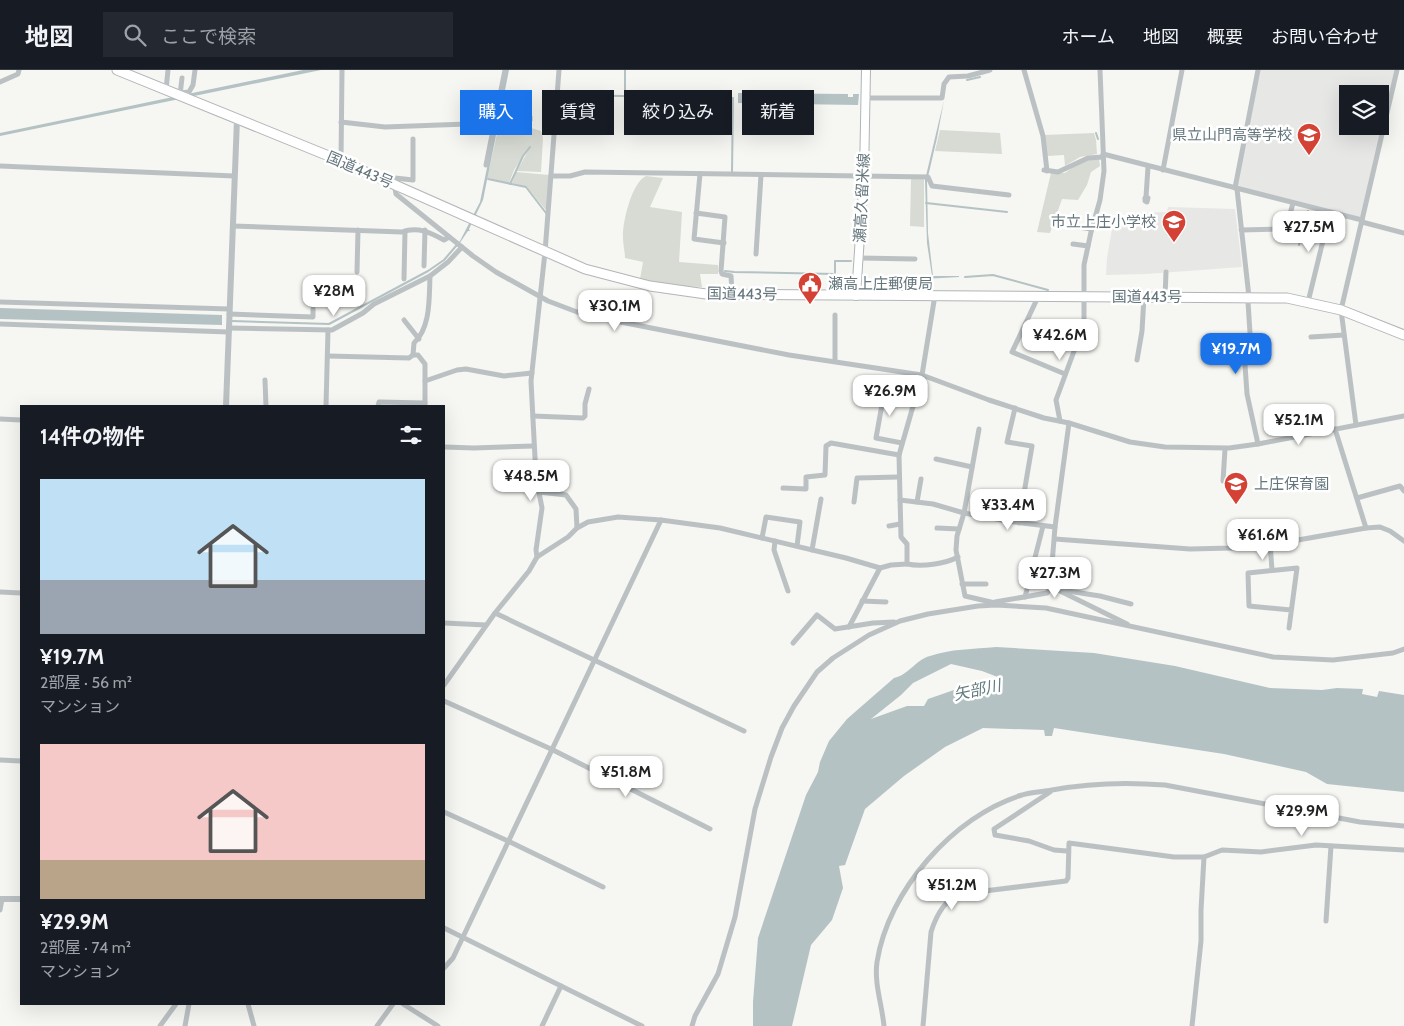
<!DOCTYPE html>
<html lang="ja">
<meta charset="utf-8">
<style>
body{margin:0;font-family:Cabin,"Noto Sans JP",sans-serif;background:#242831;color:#f1f3f6;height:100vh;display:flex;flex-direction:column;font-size:19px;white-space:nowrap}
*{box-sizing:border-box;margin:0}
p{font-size:16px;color:#9ea1a6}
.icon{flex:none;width:28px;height:28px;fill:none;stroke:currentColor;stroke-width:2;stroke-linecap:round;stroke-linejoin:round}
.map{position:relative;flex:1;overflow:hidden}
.panel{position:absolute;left:20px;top:335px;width:425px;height:600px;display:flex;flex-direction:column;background:#171b24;border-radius:0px;box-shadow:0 5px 20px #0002}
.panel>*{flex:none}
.guide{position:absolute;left:460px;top:20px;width:475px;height:45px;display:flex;gap:10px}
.tools{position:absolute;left:1339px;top:15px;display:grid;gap:10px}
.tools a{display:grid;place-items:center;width:50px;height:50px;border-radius:0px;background:#171b24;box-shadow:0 5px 20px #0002;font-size:25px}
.price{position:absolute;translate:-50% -42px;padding:0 11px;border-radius:10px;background:#fff;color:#222;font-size:16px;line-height:32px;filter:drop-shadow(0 1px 2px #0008)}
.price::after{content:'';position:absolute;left:50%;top:30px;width:15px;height:11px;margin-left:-8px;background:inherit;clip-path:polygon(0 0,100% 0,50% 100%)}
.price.on{background:#1a73e8;color:#fff}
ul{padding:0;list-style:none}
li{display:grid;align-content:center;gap:10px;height:265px;padding:0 20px}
li span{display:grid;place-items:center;height:155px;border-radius:0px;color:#555}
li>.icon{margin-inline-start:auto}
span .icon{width:90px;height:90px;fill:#fffc;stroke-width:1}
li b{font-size:21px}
h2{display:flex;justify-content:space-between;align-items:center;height:60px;padding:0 20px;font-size:21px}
.tag{padding:0 18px;border-radius:0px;background:#171b24;box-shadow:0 5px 20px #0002;font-size:18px;line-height:45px}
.tag.on{background:#1a73e8;color:#fff}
header{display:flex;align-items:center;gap:30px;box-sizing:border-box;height:70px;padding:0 25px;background:#171b24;border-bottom:1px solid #363941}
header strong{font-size:24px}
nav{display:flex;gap:28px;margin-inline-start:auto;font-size:18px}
.search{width:350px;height:45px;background:#242831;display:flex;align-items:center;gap:12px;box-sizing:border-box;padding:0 18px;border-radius:0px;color:#9ea1a6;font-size:19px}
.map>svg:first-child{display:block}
</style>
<header>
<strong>地図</strong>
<div class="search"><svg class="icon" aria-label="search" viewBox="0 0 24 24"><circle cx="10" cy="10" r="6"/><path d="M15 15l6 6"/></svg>ここで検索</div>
<nav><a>ホーム</a><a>地図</a><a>概要</a><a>お問い合わせ</a></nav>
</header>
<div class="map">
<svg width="1404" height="956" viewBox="0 0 1404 956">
<rect width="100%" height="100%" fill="#f6f6f3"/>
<g fill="#e7e7e6" fill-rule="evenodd">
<path d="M 1260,0 L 1395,0 L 1362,146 L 1359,147 L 1237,117 ZM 1348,24 L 1380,24 L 1380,56 L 1348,56 Z"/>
<polygon points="1168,137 1235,139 1242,197 1146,204 1106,205 1107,188 1112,159 1095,156 1097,146 1130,149 1130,143 1167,142"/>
</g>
<g fill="#d7dbd3">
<polygon points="502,42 533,46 533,51 528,52 527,54 528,57 541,61 543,68 541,102 517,101 530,77 530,76 514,100 509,113 487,108"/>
<polygon points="940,60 1000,63 1002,84 935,81"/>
<polygon points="1094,63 1096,70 1097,84 1080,87 1065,96 1064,85 1047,86 1044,65"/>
<polygon points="1091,89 1099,89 1100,96 1091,102 1087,115 1078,130 1062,129 1050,163 1037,162 1051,103 1065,103 1077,94"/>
<polygon points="516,102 549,105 547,139 545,139 527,117 512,113"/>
<path d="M 646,106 L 663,108 L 650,137 L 682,142 L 679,192 L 718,195 L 718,204 L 700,204 L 702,217 L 679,216 L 640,209 L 643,192 L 625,188 C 625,181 623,175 623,168 C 622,153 632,112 646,106 Z"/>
<polygon points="911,109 924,109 924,157 910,156"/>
</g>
<g fill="#b4c2c4" fill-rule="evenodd">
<polygon points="303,0 321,0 0,66 0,63"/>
<polygon points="507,0 509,0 483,130 469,159 470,161 468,161 457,177 455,175 460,171 480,132"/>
<polygon points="738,23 848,24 848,27 853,27 853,24 859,24 858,35 738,33"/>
<polygon points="944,30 937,68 927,111 928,163 933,206 959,206 959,207 924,209 924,207 932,206 927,173 925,110"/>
<polygon points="0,238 222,245 222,255 0,249"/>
<path d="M 996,577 L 1094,583 L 1175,596 L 1270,618 L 1322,620 L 1337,618 L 1363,619 L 1362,624 L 1377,627 L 1379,621 L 1404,625 L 1404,722 L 1327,714 L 1306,702 L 1224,684 L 1054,658 L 1052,666 L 1045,666 L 1044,660 L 983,658 L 945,677 L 904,706 L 865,739 L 845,795 L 839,796 L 843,818 L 832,850 L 811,875 L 792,956 L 753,956 L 753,932 L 758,868 L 806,725 L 818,702 L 820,692 L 829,671 L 847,649 L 894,608 C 909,605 915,590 930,586 C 950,579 974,579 996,577 ZM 951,594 L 982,601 L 1003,609 L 994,617 L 965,621 L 954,620 L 928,629 L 924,636 L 907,636 L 871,649 L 901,625 L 913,613 Z"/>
</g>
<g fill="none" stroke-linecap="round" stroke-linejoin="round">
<g stroke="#b4c2c4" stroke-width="2">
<polyline points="967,10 980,7"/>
<polyline points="567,25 733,28 732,102"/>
<polyline points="625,25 625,0"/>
<polyline points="1096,63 1098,69"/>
<polyline points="488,109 526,117 546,143"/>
<polyline points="510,114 523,86 530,77"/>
<polyline points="926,133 1007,142"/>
<polyline points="1299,175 1308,141"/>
<polyline points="725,201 734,202 835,204"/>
<polyline points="965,207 993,205 1048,220"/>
<polyline points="835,220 835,191 851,191"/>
<polyline points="232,251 329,254 428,201 444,190 456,176"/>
</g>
<defs>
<polyline id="primary" points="856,226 864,106 866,0"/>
<polyline id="trunk" points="117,0 341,91 585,199 650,216 706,224 1287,228 1341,240 1404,265"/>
</defs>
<use href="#primary" stroke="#afb5b8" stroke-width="10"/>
<use href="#trunk" stroke="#b1b6b8" stroke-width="11"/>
<g stroke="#bbc1c3" stroke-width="5">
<polyline points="1024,0 1043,66 1047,101"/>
<polyline points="0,12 18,4 19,0"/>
<polyline points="166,20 168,0"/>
<polyline points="180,23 189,22 193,15 195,0"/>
<polyline points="180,25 182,8"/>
<polyline points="866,28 942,28 944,14 949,7 968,6 990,0"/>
<polyline points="341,52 385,57 494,53"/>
<polyline points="413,69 413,110 395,108 394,114 396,124 473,186 496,202 548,231 585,245 789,285 922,305 989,330 1044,348 1069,353 1130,372 1165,377 1229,378 1258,374 1404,346"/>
<polyline points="1103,84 1362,150"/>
<polyline points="341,91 342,0"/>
<polyline points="486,95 505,0"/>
<polyline points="0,96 234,106"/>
<polyline points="1044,100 1058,102 1088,88 1103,87"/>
<polyline points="1163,100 1182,0"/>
<polyline points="700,104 694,169 724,173"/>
<polyline points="551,106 570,106 585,102 928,107 932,116 1009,125"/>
<polyline points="1235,118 1258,0"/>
<polyline points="1237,119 1249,227"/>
<polyline points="1146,127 1148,97"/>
<polygon points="1145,128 1148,128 1147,132 1145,131"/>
<polyline points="696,143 725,147 721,201 722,204 731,206 732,221"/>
<polyline points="1362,152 1404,163"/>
<path d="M 233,156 L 402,162 C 418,156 431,163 444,170 L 449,167"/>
<polyline points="1072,156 1091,159"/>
<polyline points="1241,160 1286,159 1293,133"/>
<polyline points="1073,174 1088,176"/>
<polyline points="756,184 761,105"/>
<polyline points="859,188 915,189"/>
<polyline points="424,196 425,160"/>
<polyline points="357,202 358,160"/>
<polyline points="404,209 405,161"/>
<polyline points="1038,227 1012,282 1065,304"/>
<polyline points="1165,227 1166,202"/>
<polyline points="1309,228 1330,142"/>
<polyline points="0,232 229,239"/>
<polyline points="1248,232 1250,263 1245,295 1247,324 1258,374"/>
<polyline points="229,244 313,247 313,239"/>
<polyline points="404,250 419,269"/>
<polyline points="0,254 229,262"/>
<polyline points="229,258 332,260 363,243 374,234 430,206 448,192 462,177"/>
<polyline points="1311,267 1344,265"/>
<polyline points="328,286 409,288 413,285"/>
<polyline points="1137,290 1142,261 1144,227"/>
<polyline points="835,291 835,245"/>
<polyline points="265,310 266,336"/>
<polyline points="425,311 457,300 466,299 504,306 532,303"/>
<polyline points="326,336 328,260"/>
<polyline points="378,336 379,332 425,333"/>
<path d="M 425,336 L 425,294 L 418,285 L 413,285 L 414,273 C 431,257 429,228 430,206"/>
<polyline points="1015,338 1007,372 1032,376 1019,453"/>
<polyline points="533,346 583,348 585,346 585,334 589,319"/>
<polyline points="0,349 21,350"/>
<polyline points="1060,351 1056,330 1084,254 1084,195 1091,162 1100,130 1104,101 1100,0"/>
<polyline points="1356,355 1341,240 1397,0"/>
<polyline points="979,359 964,443 957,466 956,480 965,526 995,533"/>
<polyline points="1335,359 1366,458"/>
<polyline points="902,373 876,368 883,329 900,328 914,331"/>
<polyline points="444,377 474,378 534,376"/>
<polyline points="936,389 972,397"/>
<polyline points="1223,411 1225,379"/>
<polyline points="783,418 806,419 806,407 825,405 826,376 831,373 899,385"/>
<polyline points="539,422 566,425 576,439 577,458"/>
<polyline points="1357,428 1400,416 1404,421"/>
<polyline points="900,430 933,434 964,443 1007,451 1055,457"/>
<polyline points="854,432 857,408 899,407"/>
<polyline points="917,432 921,409"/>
<polyline points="889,456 900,454"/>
<polyline points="937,458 959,459"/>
<polyline points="762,468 766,447 800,452 797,476"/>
<polyline points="1055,469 1190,479 1232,478 1298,470 1366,458 1380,457 1390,461 1404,471"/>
<polyline points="775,471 774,480 788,521"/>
<polyline points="1270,473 1272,500"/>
<polyline points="812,480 821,429"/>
<polyline points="537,487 536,480 542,438 536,407 531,311 545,182 559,0"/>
<path d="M 907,494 C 922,497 945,494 958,487"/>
<polyline points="962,514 986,514"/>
<polyline points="1056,519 1127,554"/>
<polyline points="1061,520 1100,526 1131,534"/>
<polyline points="0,522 21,523"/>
<polyline points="1025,527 1043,456"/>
<polyline points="862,531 886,532"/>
<polyline points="995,532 1047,523 1050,519 1055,457 1069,353"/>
<polyline points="495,543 744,661"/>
<polyline points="444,553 486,555"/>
<polyline points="849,557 880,498"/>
<polyline points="1289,558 1297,498 1248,503 1249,536 1291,540"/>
<polyline points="793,573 817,545 835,559 873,553 894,552"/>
<polyline points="444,615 495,543 529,501 537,487 568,467 577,458 588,452 618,447 661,450 720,458 846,488 880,498 891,495 907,494 907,474 901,467 899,385 922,305 935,225"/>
<polyline points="444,631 551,679 710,759"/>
<polyline points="0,690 21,691"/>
<polyline points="1050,722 994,759 995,765 1029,771 1054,780 1067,781"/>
<polyline points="444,742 508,771 603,817"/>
<polyline points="0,840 2,829"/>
<polyline points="1326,851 1331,776"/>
<polyline points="444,858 642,956"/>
<polyline points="444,898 453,888 661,450"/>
<polyline points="248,934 254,956"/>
<polyline points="403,934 438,956"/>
<polyline points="160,956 176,934"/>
<polyline points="185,956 189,934"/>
<polyline points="377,956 393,934"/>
<polyline points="542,956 561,916"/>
<polyline points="692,956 695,946 718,904 735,847 755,739 771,687 782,658 794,636 817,602 833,588 869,565 900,551 928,544 978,536 996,535 1046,538 1273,587 1333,590 1393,583 1404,579"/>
<path d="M 884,956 C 882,934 874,914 877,892 C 888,821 953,746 1022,725 C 1031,722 1042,722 1052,720 C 1089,713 1127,712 1165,715 L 1360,752 L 1404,756"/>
<path d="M 923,956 L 931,862 C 936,846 944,830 960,824 L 1066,811 L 1068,808 L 1069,773 L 1174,787 L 1204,787 L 1222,780 L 1261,782 L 1316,775 L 1404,780"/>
<polyline points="1192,956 1201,871 1201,840 1204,787"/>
</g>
<g stroke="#bbc1c3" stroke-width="6">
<polyline points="226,336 237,49"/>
<polyline points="0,829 21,829"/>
</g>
<use href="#primary" stroke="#fff" stroke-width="8"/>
<use href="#trunk" stroke="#fff" stroke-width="9"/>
</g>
<defs>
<symbol id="school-pin" viewBox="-11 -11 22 30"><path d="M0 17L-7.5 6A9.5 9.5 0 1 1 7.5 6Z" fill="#d44235" stroke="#fff"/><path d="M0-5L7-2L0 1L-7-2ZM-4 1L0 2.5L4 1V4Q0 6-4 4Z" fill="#fff"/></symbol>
<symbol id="civic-pin" viewBox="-11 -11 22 30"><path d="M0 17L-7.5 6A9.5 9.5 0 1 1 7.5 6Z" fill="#d44235" stroke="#fff"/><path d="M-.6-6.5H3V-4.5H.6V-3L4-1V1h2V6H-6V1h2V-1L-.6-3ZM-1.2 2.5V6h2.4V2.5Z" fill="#fff"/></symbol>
</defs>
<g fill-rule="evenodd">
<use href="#school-pin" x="1295" y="51" width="28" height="38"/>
<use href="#school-pin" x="1160" y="138" width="28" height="38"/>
<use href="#civic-pin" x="796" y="200" width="28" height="38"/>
<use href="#school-pin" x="1222" y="400" width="28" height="38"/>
</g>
<g text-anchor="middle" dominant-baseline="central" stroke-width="5" stroke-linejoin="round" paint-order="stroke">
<g font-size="15" fill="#64757c" stroke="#fff" text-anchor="end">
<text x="1292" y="65">県立山門高等学校</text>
<text x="1156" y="152">市立上庄小学校</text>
<text x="828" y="214" text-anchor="start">瀬高上庄郵便局</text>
<text x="1254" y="414" text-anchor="start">上庄保育園</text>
</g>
<g font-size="15" fill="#64757c" stroke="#fff">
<text transform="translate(360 100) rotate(23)">国道443号</text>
<text transform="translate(862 128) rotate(-87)">瀬高久留米線</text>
<text transform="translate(742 224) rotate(1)">国道443号</text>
<text x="1147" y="227">国道443号</text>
</g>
<g font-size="16" font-style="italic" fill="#637b7e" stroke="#fff">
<text transform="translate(977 620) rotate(-12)">矢部川</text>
</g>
</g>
</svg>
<div class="tools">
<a><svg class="icon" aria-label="layers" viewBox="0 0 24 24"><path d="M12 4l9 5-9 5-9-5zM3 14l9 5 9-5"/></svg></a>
</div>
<b class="price" style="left:1309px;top:183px">¥27.5M</b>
<b class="price" style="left:334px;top:247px">¥28M</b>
<b class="price" style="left:615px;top:262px">¥30.1M</b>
<b class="price" style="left:1060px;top:291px">¥42.6M</b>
<b class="price on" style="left:1236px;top:305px">¥19.7M</b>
<b class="price" style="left:890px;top:347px">¥26.9M</b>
<b class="price" style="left:1299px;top:376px">¥52.1M</b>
<b class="price" style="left:531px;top:432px">¥48.5M</b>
<b class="price" style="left:1008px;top:461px">¥33.4M</b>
<b class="price" style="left:1263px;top:491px">¥61.6M</b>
<b class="price" style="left:1055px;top:529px">¥27.3M</b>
<b class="price" style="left:626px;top:728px">¥51.8M</b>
<b class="price" style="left:1302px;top:767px">¥29.9M</b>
<b class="price" style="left:952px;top:841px">¥51.2M</b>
<div class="guide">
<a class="tag on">購入</a>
<a class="tag">賃貸</a>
<a class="tag">絞り込み</a>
<a class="tag">新着</a>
</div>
<section class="panel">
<h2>14件の物件<svg class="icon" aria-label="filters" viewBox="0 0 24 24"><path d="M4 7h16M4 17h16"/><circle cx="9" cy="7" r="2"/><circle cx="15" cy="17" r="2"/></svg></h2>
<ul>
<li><span style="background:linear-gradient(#bfe0f5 65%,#9aa5b1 0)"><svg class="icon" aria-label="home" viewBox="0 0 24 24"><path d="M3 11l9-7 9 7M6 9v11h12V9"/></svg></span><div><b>¥19.7M</b><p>2部屋 · 56 m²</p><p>マンション</p></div></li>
<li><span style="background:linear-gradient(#f6c9c9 75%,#b9a48a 0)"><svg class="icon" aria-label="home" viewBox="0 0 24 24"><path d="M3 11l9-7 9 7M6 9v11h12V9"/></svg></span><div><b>¥29.9M</b><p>2部屋 · 74 m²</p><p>マンション</p></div></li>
</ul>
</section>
</div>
